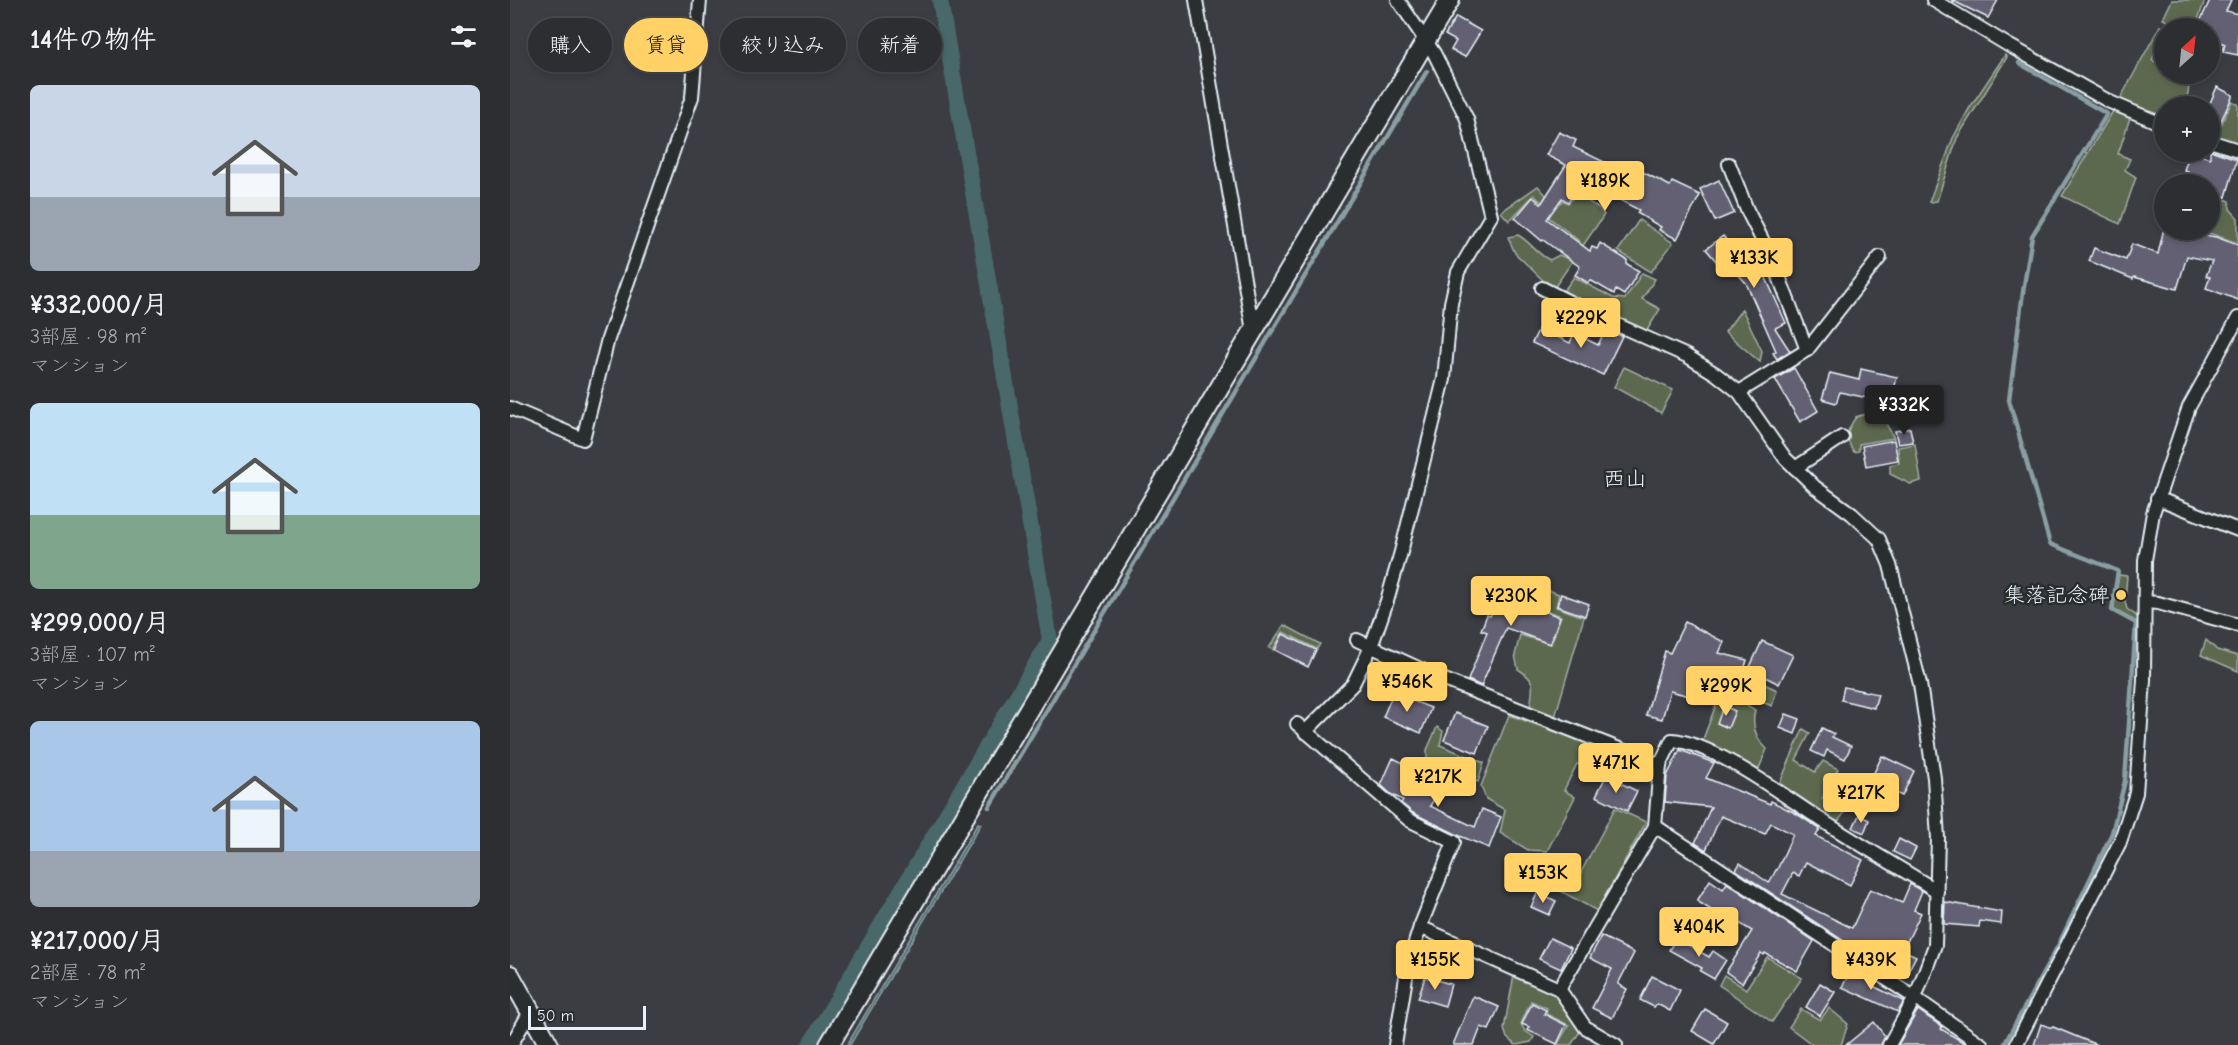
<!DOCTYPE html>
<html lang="ja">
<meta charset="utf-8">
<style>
body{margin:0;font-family:"Comic Neue","Klee One",sans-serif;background:#383a3e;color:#f1f3f6;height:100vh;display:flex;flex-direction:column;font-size:22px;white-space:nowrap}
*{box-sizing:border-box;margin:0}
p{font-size:20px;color:#a6a8ac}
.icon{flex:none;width:33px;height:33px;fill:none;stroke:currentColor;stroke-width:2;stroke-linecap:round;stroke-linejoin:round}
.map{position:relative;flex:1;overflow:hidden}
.drawer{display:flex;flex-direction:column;background:#2c2e32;width:510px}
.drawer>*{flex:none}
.top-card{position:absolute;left:18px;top:18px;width:570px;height:54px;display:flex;gap:12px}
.needle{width:39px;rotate:27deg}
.controls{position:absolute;left:1644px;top:18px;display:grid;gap:12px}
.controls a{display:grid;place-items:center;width:66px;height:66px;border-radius:50%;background:#2c2e32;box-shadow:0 3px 9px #0003,0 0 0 2px #484a4d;font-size:30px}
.scale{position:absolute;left:18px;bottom:15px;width:118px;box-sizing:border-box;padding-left:6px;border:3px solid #e8f1f8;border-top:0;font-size:16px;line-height:21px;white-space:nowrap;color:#e8f1f8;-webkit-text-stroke:4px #2a2d2e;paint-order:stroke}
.price{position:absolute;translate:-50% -51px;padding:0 14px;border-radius:6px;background:#ffd166;color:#111;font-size:20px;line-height:39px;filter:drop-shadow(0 2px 3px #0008)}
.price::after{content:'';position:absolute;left:50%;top:36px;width:18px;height:14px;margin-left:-9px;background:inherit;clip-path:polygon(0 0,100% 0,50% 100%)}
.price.active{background:#222;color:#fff}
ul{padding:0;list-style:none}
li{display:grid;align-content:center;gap:12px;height:318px;padding:0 30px}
li span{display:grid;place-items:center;height:186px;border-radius:9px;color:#555}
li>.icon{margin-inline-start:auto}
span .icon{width:108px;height:108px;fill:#fffc;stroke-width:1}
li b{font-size:26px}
h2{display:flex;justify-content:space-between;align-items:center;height:72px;padding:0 30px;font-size:26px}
.tag{padding:0 21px;border-radius:27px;background:#2c2e32;box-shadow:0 3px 9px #0003,0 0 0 2px #484a4d;font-size:21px;line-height:54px}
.tag.active{background:#ffd166;color:#111}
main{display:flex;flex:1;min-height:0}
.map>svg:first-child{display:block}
</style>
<main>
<section class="drawer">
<h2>14件の物件<svg class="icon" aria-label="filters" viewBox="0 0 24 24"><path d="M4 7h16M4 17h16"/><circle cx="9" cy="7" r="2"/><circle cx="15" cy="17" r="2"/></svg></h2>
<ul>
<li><span style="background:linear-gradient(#c9d6e8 60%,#9aa5b1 0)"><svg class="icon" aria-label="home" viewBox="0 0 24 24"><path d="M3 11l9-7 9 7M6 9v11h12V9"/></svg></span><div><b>¥332,000/月</b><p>3部屋 · 98 m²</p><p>マンション</p></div></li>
<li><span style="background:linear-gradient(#bfe0f5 60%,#7fa58c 0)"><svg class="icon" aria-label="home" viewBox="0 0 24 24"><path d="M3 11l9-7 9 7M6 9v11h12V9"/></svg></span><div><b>¥299,000/月</b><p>3部屋 · 107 m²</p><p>マンション</p></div></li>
<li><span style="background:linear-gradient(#a9c7e8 70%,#9aa5b1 0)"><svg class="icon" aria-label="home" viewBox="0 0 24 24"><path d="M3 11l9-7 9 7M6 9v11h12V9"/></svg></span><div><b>¥217,000/月</b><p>2部屋 · 78 m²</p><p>マンション</p></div></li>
</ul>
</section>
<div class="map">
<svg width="1728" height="1045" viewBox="0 0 1728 1045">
<rect width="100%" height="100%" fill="#3b3d43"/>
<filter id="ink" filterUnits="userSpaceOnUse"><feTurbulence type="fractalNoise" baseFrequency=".0167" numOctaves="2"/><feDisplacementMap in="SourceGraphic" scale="12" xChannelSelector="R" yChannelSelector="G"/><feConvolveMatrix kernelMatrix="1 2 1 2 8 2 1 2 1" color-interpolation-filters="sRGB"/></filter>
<g filter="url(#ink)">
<g fill="#5d6950" stroke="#a2ada4" stroke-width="1.5">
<polygon points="1662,0 1695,0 1685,28 1672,28 1653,19"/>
<path d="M 1650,26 L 1656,28 L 1654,28 L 1654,36 L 1642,60 L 1654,67 L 1654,74 C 1681,74 1683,84 1674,106 L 1654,106 L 1654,119 L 1609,101 Z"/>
<polygon points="1495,55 1497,57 1447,138 1427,201 1419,202 1443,138 1459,109"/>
<polygon points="1722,101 1728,104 1728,143 1706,136"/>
<polygon points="1603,111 1620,118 1608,154 1620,159 1615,170 1626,177 1610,224 1552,196"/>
<path d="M 1028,186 L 1036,195 L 1050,203 L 1052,200 L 1058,203 L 1067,194 L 1090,209 L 1094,215 L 1044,288 L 1041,288 L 1005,253 L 998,237 L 1008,235 C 1021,242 1026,254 1040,260 L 1049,255 L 1056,258 L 1069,241 L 1032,212 L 1035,206 L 1024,195 L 999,221 L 991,212 Z"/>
<polygon points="1700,194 1720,201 1720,209 1728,218 1728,243 1690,230 1700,230"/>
<polygon points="1129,220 1163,243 1141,272 1108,251"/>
<polygon points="1132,273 1145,279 1132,299 1150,309 1136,332 1052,293 1064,277 1103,298 1115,299"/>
<polygon points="1232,309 1252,351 1250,362 1215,332"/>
<polygon points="1114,367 1163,390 1151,413 1104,387"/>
<path d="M 1355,414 L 1362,419 L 1375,422 L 1384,438 L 1349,444 L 1349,451 L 1344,452 C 1334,437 1336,431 1346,417 Z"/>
<polygon points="1405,444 1411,481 1400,484 1380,474 1380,465 1389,463 1388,447"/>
<polygon points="1609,575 1617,576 1615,602 1617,609 1628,617 1628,623 1603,610"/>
<path d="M 1018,583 L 1049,594 L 1046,607 L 1074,617 L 1045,717 L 1020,707 C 1023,686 1027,681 1008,669 L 1005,655 L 1010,635 L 1041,644 L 1051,616 L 1013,602 Z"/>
<polygon points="774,625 810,644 807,649 773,632 763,650 759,648"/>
<polygon points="1696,640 1707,650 1728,656 1728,671 1691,655"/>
<polygon points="1235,675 1267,690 1262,706 1247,700 1235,689"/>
<path d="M 1212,689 L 1245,710 C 1241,726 1245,738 1257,749 L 1248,771 L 1192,742 Z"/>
<polygon points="999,715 1143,766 1140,781 1114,779 1067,764 1054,790 1065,797 1037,851 1018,850 990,833 995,810 976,799 971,786"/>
<polygon points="927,727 933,731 930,745 974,763 968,782 917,761 917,750"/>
<polygon points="1293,729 1300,733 1286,760 1305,772 1313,761 1328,769 1312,799 1335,812 1327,823 1269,785"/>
<polygon points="1105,808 1136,822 1087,911 1025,877 1040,860 1070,874"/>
<polygon points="1257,957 1292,978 1262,1022 1209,985 1214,975 1236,989"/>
<polygon points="1004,975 1044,991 1071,1030 1061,1045 1047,1045 1059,1025 1036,1014 1037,1008 1021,1001 1011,1024 1015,1031 1024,1037 1021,1042 1006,1045 997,1038 994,1029"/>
<polygon points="1319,1008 1338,1024 1331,1045 1303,1045 1279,1027 1291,1009 1310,1020"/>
</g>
<polygon fill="#4a686b" stroke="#899fa3" stroke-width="1.5" points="468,823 471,824 340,1045 337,1045"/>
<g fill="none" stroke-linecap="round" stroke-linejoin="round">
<g stroke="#899fa3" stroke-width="4.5">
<polyline points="479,807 917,71"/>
<polyline points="1494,1045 1549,944 1602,833 1615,781 1626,623 1602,610 1608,571 1540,544 1499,400 1513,292 1522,236 1597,114 1509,63"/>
</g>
<polyline stroke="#4a686b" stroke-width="16" points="300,1045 540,640 430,0"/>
</g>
<g fill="#636173" stroke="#e8f1f8" stroke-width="1.5">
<polygon points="1441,0 1488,0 1478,18"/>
<polygon points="1700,0 1721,0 1716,11 1728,14 1728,55 1713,52 1715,44 1700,38 1700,28 1687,28"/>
<polygon points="946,17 971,31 955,57 941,50 946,41 935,35"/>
<polygon points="1707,87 1723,95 1705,134 1700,133 1700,103"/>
<polygon points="1049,132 1066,140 1063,147 1125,177 1129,170 1160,186 1162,182 1190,195 1167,239 1149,230 1151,227 1127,213 1129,210 1072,180 1058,202 1052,198 1037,219 1080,251 1082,247 1087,249 1090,243 1117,260 1117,264 1129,271 1114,295 1106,290 1104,294 1080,280 1078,283 1065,275 1070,267 1033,240 1032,241 1005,218 1023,197 1031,204 1056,165 1036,155"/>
<polygon points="1700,150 1727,159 1716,197 1702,193 1705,184 1690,184 1692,180 1677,176 1678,171 1674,170 1680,152 1700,158"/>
<polygon points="1209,180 1224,213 1205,221 1190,189"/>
<polygon points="1654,228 1706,237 1728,245 1728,300 1696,288 1700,277 1696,276 1702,261 1677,256 1667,289 1624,277 1623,279 1579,261 1584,248 1616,260 1622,244 1648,254"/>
<polygon points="1213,236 1232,259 1239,254 1252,269 1276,323 1265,328 1280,351 1267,359 1263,353 1266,351 1236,283 1218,263 1212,268 1196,249"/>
<polygon points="1029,328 1060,343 1064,333 1088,345 1096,329 1112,336 1093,375 1022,343"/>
<polygon points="1284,368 1308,411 1290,422 1265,379"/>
<polygon points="1351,369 1387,377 1381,403 1330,392 1326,403 1312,399 1320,373 1349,380"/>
<polygon points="1400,428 1403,442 1388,444 1385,431"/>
<polygon points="1384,440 1388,460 1356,466 1352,446"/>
<polygon points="995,581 1016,589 1011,602 1050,617 1040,644 996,628 971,686 958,680 977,632 971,630 977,615 980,616 985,607"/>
<polygon points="1051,594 1079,604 1075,616 1047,606"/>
<polygon points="1175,622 1214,642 1209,653 1237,660 1231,680 1206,673 1199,701 1160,691 1152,719 1136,715 1155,651 1160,653"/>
<polygon points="773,634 806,650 798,667 765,650"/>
<polygon points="1252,641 1283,655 1269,684 1239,669"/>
<polygon points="1334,687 1368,694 1364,708 1331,700"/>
<polygon points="883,693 921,708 911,733 873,717"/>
<polygon points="1214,706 1225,711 1218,728 1207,723"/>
<polygon points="945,713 978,726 967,753 934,740"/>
<polygon points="1276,714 1290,719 1285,734 1270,728"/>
<polygon points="1312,728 1324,734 1322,737 1341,746 1335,759 1317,750 1314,757 1301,751"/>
<polygon points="1170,750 1204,763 1196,778 1260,804 1261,801 1287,814 1310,829 1306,836 1353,860 1340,885 1296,862 1289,876 1283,873 1272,894 1342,928 1360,889 1392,903 1400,884 1412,891 1404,910 1411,913 1393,950 1406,956 1397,973 1363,956 1361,959 1226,870 1230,863 1259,883 1266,870 1267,870 1283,834 1261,823 1255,834 1211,816 1196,850 1185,843 1201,807 1155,802 1157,776"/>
<polygon points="1372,756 1404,771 1392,796 1360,781"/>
<polygon points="883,758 900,766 892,783 924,799 920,806 965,827 972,809 991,817 979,848 950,836 903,813 891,803 893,800 882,795 871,785"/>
<polygon points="1332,774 1353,784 1341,810 1320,800"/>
<polygon points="1096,776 1127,791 1117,811 1086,796"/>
<polygon points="1349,815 1359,820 1354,833 1343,828"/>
<polygon points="1389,839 1406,848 1400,860 1383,852"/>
<polygon points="1200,880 1213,889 1217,883 1304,941 1287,971 1255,953 1254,955 1251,953 1232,983 1216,972 1242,931 1220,917 1218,921 1187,901"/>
<polygon points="1028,892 1046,901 1039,915 1021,907"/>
<polygon points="1435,902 1492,912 1491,924 1470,921 1469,927 1434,924"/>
<polygon points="1091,936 1124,953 1108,984 1117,989 1102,1018 1082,1008 1102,969 1080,958"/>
<polygon points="1040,938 1061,948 1051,969 1029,959"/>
<polygon points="1166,938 1199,957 1203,951 1216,960 1204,979 1190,971 1192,968 1159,950"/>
<polygon points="1343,967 1354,974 1352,977 1362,982 1361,985 1394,1001 1388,1012 1332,987"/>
<polygon points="1142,976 1170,990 1160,1011 1147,1004 1144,1007 1130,1000"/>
<polygon points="915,977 941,984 935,1006 908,998"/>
<polygon points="1310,983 1325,992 1310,1016 1296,1007"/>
<polygon points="963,996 989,1007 979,1030 971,1027 964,1045 943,1045"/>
<polygon points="1022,1003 1036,1010 1034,1014 1056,1025 1047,1044 1017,1030 1019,1027 1012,1024"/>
<polygon points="1195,1009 1217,1022 1204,1044 1182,1031"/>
<polygon points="1408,1010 1432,1027 1431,1029 1458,1045 1388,1045"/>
<polygon points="1364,1022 1375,1036 1371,1045 1336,1045"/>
<polygon points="1531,1024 1542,1028 1543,1027 1587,1045 1524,1045"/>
</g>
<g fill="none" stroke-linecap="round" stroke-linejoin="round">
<defs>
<g id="street">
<polyline points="686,0 743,331"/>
<polyline points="1423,0 1498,45 1600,102 1654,125"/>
<polyline points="1700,141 1728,150"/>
<polyline points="1219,164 1237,210 1263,261 1297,350"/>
<polyline points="1032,288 1083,314 1177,356 1206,374 1229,392 1275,458 1305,487 1342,514 1369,539 1380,565 1410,684 1424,778 1428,838 1425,945 1405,998 1379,1045"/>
<polyline points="1229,392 1297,350 1370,257"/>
<polyline points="0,408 73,439 98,339 182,97 190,0"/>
<polyline points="1285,468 1332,437"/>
<polyline points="1647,498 1728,530"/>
<polyline points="1635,602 1648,603 1728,625"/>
<polyline points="847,640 932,679 1150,765"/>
<polyline points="787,724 899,820 944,842 910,927 898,965 885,1045"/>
<polyline points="795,732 843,684 861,647 877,601 891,552 934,379 941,303 948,272 981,216 957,119 924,53 888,0"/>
<polyline points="1145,826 1405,998 1472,1045"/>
<polyline points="910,927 1049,989 1075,1027 1106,1045"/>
<path d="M 1049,989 L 1145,826 L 1150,765 L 1162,740 C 1207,744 1276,798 1316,823 C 1352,846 1390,868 1427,891"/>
<polyline points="1,1045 20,1012"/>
<polyline points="1506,1045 1610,842 1626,793 1634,680 1635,560 1643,513 1679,407 1728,318"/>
</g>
<g id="secondary">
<polyline points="0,975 39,1045"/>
<polyline points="319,1045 940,0"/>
</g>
</defs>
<use href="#street" stroke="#e8f1f8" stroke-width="16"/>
<use href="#secondary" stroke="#e8f1f8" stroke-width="22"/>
<use href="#street" stroke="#2a2d2e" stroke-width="12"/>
<use href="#secondary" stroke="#2a2d2e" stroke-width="18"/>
</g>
</g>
<circle fill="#ffd166" stroke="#2a2d2e" stroke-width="2" cx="1611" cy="595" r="6"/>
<g text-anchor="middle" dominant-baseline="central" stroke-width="5" stroke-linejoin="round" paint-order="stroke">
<g font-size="21" fill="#e8f1f8" stroke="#2a2d2e" text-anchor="end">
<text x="1599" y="595">集落記念碑</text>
</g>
<g font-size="22" fill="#e8f1f8" stroke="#2a2d2e">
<text x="1115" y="479">西山</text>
</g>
</g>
</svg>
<div class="controls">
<a><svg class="needle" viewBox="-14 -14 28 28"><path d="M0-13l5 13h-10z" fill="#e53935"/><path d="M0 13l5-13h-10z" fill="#a6a8ac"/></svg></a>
<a>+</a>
<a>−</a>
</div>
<div class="scale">50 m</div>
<b class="price" style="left:1095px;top:212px">¥189K</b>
<b class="price" style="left:1244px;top:289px">¥133K</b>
<b class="price" style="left:1071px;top:349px">¥229K</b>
<b class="price active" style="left:1394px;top:436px">¥332K</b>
<b class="price" style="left:1001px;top:627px">¥230K</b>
<b class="price" style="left:897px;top:713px">¥546K</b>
<b class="price" style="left:1216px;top:717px">¥299K</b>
<b class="price" style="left:1106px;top:794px">¥471K</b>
<b class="price" style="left:928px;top:808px">¥217K</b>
<b class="price" style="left:1351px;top:824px">¥217K</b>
<b class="price" style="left:1033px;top:904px">¥153K</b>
<b class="price" style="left:1189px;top:958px">¥404K</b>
<b class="price" style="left:925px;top:991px">¥155K</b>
<b class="price" style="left:1361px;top:991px">¥439K</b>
<div class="top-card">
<a class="tag">購入</a>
<a class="tag active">賃貸</a>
<a class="tag">絞り込み</a>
<a class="tag">新着</a>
</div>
</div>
</main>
